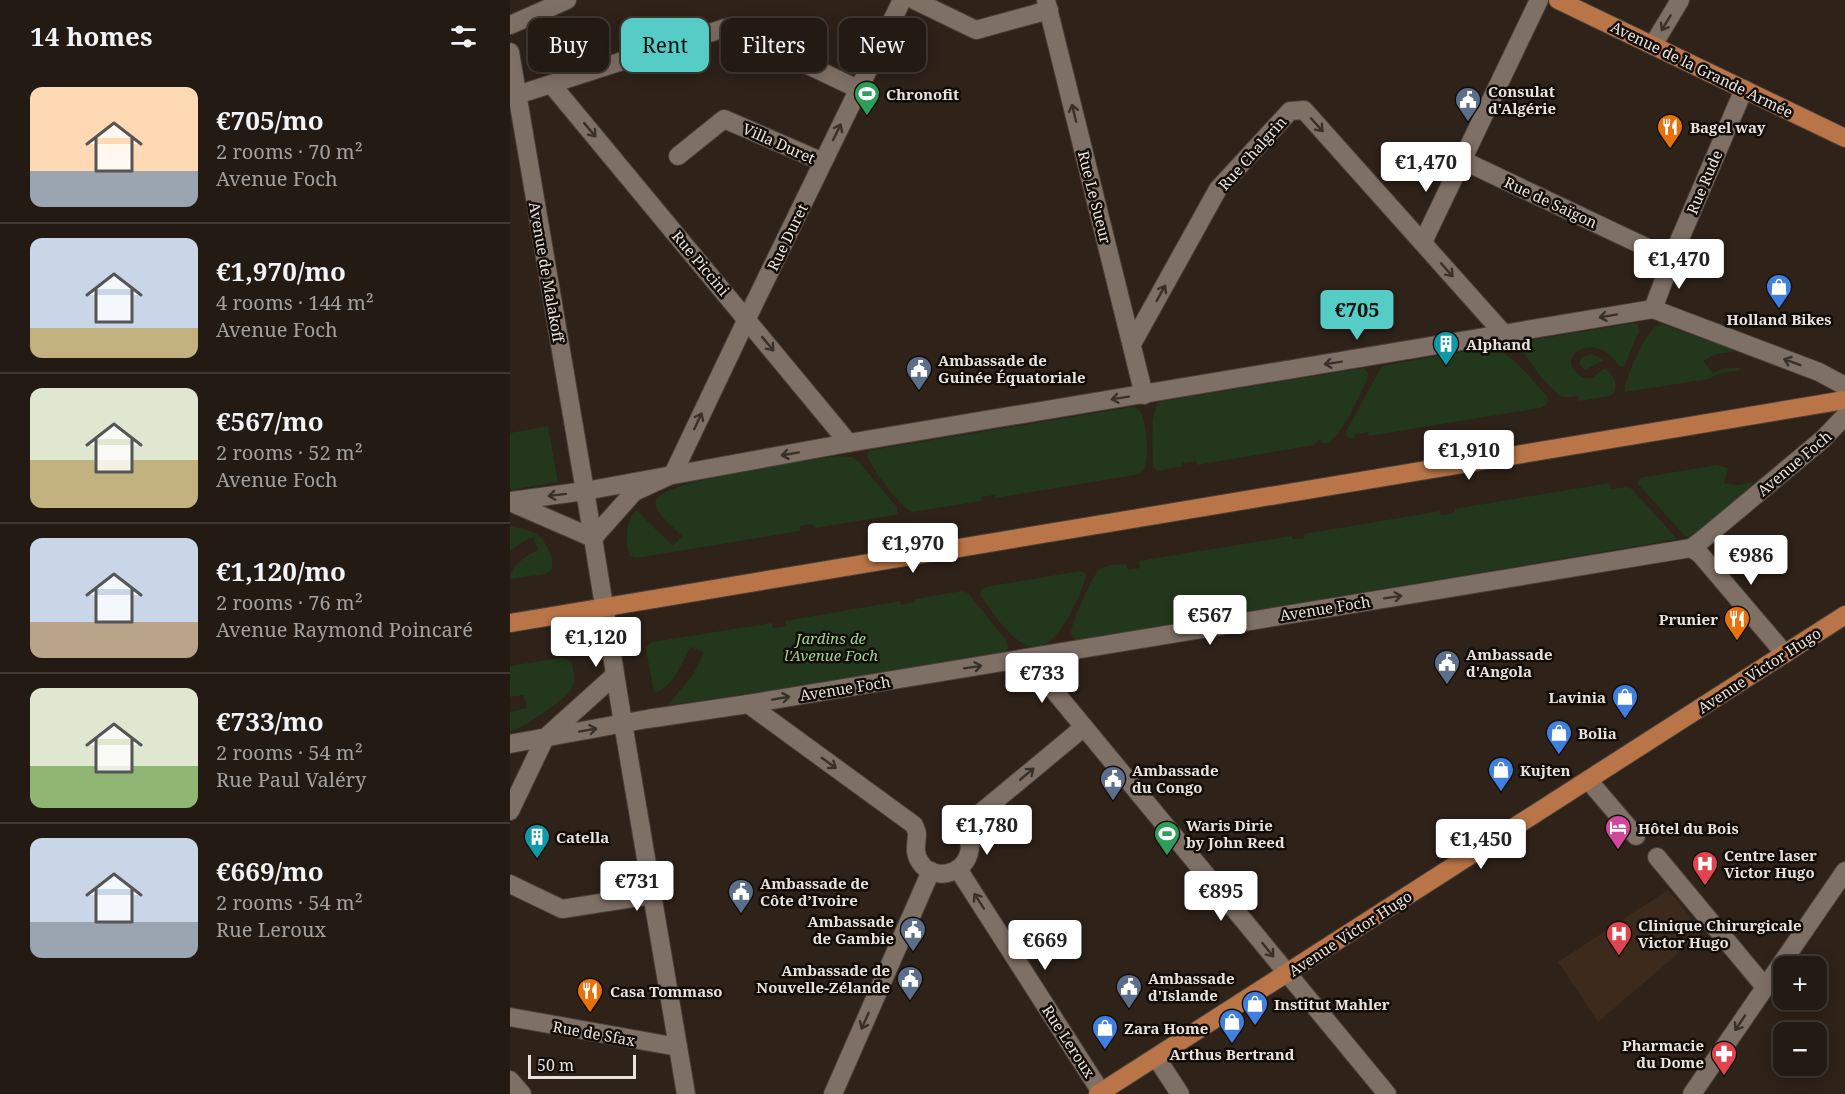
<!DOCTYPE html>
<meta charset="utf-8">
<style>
body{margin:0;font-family:"Noto Serif",serif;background:#2e2721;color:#f1f3f6;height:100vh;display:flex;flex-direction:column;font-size:22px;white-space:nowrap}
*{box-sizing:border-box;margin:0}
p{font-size:20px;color:#a2a1a0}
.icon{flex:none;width:33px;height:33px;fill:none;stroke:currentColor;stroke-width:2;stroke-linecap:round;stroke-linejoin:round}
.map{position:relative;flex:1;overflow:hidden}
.drawer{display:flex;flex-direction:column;background:#221a13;width:510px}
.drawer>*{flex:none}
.hud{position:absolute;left:18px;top:18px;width:570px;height:54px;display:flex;gap:12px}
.controls{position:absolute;left:1263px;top:956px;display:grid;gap:12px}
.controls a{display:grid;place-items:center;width:54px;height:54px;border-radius:12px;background:#221a13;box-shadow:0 3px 15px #0003,0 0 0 2px #3f3833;font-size:30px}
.scale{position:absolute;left:18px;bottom:15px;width:108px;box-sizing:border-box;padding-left:6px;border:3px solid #eae2dc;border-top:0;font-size:16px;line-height:21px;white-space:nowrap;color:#eae2dc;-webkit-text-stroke:4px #120d09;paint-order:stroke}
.price{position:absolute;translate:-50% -51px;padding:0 14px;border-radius:6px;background:#fff;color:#222;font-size:20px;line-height:39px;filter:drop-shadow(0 2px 3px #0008)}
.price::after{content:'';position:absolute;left:50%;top:36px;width:18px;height:14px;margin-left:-9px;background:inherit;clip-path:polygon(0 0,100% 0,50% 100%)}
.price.current{background:#55cdc6;color:#111}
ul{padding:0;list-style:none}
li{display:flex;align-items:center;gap:18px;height:150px;padding:0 30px}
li+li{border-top:2px solid #3f3833}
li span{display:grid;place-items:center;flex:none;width:168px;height:120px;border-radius:12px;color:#555}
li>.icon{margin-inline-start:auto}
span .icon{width:72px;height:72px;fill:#fffc;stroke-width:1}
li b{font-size:26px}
h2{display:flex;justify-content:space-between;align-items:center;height:72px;padding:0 30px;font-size:26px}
.pill{padding:0 21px;border-radius:12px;background:#221a13;box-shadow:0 3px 15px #0003,0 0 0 2px #3f3833;font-size:21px;line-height:54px}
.pill.current{background:#55cdc6;color:#111}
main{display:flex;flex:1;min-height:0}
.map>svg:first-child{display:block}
</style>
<main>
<section class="drawer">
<h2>14 homes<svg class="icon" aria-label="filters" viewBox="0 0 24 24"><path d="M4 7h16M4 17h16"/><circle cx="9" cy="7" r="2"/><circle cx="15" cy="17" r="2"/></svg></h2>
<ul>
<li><span style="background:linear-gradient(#ffd9b3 70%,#9aa5b1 0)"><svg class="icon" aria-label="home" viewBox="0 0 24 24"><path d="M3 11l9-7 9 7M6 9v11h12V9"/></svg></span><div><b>€705/mo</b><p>2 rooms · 70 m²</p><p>Avenue Foch</p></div></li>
<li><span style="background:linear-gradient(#c9d6e8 75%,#c2b280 0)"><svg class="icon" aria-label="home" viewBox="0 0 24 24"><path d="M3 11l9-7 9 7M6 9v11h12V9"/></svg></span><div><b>€1,970/mo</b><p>4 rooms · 144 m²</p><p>Avenue Foch</p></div></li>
<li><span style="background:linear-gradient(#dfe7d0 60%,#c2b280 0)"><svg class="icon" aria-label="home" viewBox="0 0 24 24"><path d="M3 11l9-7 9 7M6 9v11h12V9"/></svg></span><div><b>€567/mo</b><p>2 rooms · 52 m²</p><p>Avenue Foch</p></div></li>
<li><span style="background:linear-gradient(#c9d6e8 70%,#b9a48a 0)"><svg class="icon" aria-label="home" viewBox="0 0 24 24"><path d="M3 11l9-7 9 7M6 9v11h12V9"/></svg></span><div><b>€1,120/mo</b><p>2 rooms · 76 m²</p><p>Avenue Raymond Poincaré</p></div></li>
<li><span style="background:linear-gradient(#dfe7d0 65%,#8fb573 0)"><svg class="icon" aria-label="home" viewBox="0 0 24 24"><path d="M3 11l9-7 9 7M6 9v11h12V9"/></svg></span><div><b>€733/mo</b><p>2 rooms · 54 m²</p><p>Rue Paul Valéry</p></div></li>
<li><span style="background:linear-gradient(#c9d6e8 70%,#9aa5b1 0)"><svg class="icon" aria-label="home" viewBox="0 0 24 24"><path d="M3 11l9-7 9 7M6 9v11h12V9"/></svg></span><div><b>€669/mo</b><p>2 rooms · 54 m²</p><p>Rue Leroux</p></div></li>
</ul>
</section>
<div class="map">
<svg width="1335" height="1094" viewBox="0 0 1335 1094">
<rect width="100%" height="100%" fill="#2e2219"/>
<polygon fill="#3c2a1d" points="1158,890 1193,932 1088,1022 1048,962"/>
<g fill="#23371c">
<path d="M 1124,323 L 1128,325 L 1129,332 L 1114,366 L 1110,367 C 1107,363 1105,359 1101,356 C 1076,334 1046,360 1069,375 C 1080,383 1085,376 1093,369 L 1096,369 C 1103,376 1109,383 1103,394 L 1100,396 L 1069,401 L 1068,396 C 1064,396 1058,398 1054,397 C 1042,394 1018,360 1012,349 L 1013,343 L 1016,341 Z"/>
<path d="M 1152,324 L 1223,350 L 1224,352 L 1206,354 L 1193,361 L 1203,373 C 1212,368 1219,367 1230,368 L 1229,371 C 1217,371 1209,373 1199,379 L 1115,392 C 1114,379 1134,337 1144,328 C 1148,325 1148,325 1152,324 Z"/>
<path d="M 978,347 C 1002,351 1021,380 1037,396 L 1038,400 L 1036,405 L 1030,408 L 859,436 L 858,432 L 845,434 L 845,438 L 841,439 L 836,436 L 836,431 L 872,366 Z"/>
<polygon points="1082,354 1094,360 1075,370 1069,364 1071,358"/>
<path d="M 854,368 L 858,374 L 857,380 C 848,398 834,432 818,443 L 811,443 L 812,441 L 808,440 L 804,445 L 687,465 L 686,461 L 672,463 L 673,466 L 648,471 L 644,468 C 642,454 640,412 649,402 Z"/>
<path d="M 622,407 C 627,408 627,407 630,411 C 637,420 640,462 633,470 C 631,473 628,474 625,475 L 485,498 L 484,495 L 471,497 L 471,501 L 402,512 C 387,504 364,471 357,456 L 359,451 L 362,450 Z"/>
<polygon points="38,426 48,482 0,490 0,433"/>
<path d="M 327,456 L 343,457 L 350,463 L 387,507 L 388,513 L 385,515 L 304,528 L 302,524 L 290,526 L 290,531 L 126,558 L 119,555 C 115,538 115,524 126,510 L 163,546 L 172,536 C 165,528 142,512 146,500 C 152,480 302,460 327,456 Z"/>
<polygon points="1207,465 1218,468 1214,483 1228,485 1243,482 1243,484 1186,533 1179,537 1175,536 1128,484 1130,478 1135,477"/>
<path d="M 1100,483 L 1101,489 L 1117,487 L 1122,489 L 1167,539 L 1154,541 L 1154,540 L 1151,540 L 1151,542 L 734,612 L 672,622 L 671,620 L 666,620 L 666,623 L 566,640 L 561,634 C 560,625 582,576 589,570 C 595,564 609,565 616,564 L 618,570 L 630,568 L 629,561 L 782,536 L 783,539 L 794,538 L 794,534 L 930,511 L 931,515 L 945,513 L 944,509 Z"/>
<path d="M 0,526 C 7,528 17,529 24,533 C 36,539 44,557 42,570 L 35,574 L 0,579 C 2,564 16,556 28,550 L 23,537 L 12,542 L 0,551 Z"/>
<path d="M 570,571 L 575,573 L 576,576 C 570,596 546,656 519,646 C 498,639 484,613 471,597 L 471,591 L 475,587 Z"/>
<path d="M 452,591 L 458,593 L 497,641 L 498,647 L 497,651 L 272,689 L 158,705 L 183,675 L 194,652 L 180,647 C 174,660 160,692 144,692 L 136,650 L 136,647 L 142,642 L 262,623 L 263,628 L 276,626 L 275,621 L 390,601 L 391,605 L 405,602 L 405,599 Z"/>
<path d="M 49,658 L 55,658 L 62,662 C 63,670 66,679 63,686 C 56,701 16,725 0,732 L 0,712 L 17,708 L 14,695 L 0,697 L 0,666 Z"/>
</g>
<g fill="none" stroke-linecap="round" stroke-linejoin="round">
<defs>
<g id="minor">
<polyline points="404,0 466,30 539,10"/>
<polyline points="536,0 634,395"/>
<polyline points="0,25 57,0"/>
<polyline points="1143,45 1170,0"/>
<polyline points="0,52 83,538 113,723 176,1094"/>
<polyline points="42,85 332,435 338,443"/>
<polyline points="7,95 218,27 348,89"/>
<polyline points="168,156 214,119 313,162"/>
<polyline points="952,160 1161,259"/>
<polyline points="913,242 1029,0"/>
<polyline points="1143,309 1166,248 1234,89"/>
<polyline points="622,344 708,189 780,111 794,110 994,334"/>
<polyline points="0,501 75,491 338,443 1143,309 1309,372 1335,386"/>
<polyline points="0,502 83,538 124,492 163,474 243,306 392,0"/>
<polyline points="1181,548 1190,554 1275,654"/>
<polyline points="517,658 877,1094"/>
<path d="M 238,704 L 404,825 C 405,828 407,831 407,834 C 407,844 403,851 410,862 C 422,881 453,876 459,853 C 462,843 457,835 456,825 L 574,727"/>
<polyline points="0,744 137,719 238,704 1181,548 1192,540 1313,439 1335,416"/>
<polyline points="1078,780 1126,836"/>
<polyline points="0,811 35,738 105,675"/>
<polyline points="1147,857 1255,987"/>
<polyline points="448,869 591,1092"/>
<polyline points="0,884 52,909 142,895"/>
<polyline points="0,1017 168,1047"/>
<polyline points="646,1057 670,1094"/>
<polyline points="0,1080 12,1094"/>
<polyline points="323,1094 421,871"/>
<polyline points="1182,1094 1335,871"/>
</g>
<g id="major">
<polyline points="1048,0 1335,138"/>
<polyline points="0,623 1335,400"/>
<polyline points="588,1094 1335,615"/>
</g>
</defs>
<use href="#minor" stroke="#493f38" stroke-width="20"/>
<use href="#major" stroke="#493f38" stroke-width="20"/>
<use href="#minor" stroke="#7f7066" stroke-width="18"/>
<use href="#major" stroke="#b97547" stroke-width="18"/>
</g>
<defs><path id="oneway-shaft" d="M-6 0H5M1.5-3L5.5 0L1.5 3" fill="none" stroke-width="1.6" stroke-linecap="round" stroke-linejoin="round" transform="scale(1.5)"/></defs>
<g stroke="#38302a">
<use href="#oneway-shaft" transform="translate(1156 23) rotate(121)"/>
<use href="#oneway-shaft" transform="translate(564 113) rotate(-104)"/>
<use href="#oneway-shaft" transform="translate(807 125) rotate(48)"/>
<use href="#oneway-shaft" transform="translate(80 130) rotate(50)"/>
<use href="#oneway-shaft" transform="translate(327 132) rotate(-64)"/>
<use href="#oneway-shaft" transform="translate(937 270) rotate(48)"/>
<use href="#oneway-shaft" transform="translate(651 293) rotate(-61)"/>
<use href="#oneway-shaft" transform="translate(1098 316) rotate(170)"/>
<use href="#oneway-shaft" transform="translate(258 344) rotate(50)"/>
<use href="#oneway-shaft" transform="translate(1282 362) rotate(-159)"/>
<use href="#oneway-shaft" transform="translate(823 363) rotate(171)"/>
<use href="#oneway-shaft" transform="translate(610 398) rotate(171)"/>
<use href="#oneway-shaft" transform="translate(188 421) rotate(-65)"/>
<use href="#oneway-shaft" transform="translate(280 454) rotate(170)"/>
<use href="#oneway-shaft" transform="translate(47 495) rotate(173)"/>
<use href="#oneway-shaft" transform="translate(883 597) rotate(-9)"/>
<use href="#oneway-shaft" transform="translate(463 667) rotate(-9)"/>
<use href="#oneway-shaft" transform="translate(271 698) rotate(-10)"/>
<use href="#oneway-shaft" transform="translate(78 730) rotate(-10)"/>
<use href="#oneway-shaft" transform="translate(319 763) rotate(36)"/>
<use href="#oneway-shaft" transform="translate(517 774) rotate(-40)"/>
<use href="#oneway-shaft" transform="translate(469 901) rotate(-123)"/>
<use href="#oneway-shaft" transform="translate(758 950) rotate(51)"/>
<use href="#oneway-shaft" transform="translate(355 1021) rotate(114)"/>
<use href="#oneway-shaft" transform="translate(1230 1023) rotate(124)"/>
</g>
<defs>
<symbol id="stadium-pin" viewBox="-11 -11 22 30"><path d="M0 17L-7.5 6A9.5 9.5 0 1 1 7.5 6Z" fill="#2e9e5b" stroke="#120d09"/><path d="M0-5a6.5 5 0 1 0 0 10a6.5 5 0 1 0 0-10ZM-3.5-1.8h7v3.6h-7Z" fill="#fff"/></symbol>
<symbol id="civic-pin" viewBox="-11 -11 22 30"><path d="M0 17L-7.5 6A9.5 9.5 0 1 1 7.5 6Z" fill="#5c6f8a" stroke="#120d09"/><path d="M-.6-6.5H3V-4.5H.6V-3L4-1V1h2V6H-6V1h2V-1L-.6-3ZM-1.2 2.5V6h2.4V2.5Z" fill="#fff"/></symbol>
<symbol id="restaurant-pin" viewBox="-11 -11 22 30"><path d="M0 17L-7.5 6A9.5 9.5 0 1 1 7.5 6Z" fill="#e8710a" stroke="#120d09"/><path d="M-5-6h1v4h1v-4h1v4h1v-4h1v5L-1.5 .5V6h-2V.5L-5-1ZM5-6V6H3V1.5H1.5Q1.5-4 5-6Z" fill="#fff"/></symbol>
<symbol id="shop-pin" viewBox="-11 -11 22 30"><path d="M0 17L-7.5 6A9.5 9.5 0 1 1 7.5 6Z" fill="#3f7fe0" stroke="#120d09"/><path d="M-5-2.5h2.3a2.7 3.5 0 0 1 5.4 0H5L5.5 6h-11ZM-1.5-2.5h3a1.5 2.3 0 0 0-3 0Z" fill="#fff"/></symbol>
<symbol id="building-pin" viewBox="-11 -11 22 30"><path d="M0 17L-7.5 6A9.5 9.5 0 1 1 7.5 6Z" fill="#0f9aa8" stroke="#120d09"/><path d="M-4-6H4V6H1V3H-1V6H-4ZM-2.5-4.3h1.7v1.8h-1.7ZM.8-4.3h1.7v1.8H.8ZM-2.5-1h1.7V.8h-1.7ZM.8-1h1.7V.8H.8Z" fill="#fff"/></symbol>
<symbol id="hotel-pin" viewBox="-11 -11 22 30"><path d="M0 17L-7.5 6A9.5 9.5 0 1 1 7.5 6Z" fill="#d1479c" stroke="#120d09"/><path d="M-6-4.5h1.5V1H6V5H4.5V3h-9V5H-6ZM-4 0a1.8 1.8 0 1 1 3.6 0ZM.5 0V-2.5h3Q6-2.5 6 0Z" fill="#fff"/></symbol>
<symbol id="hospital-pin" viewBox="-11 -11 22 30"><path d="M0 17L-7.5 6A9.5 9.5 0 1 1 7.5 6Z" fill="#e0444e" stroke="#120d09"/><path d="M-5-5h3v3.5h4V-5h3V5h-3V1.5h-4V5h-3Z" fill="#fff"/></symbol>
<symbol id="pharmacy-pin" viewBox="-11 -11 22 30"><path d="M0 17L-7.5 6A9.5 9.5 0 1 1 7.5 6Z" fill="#e0444e" stroke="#120d09"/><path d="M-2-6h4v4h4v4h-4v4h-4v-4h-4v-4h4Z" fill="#fff"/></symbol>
</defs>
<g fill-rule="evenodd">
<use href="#stadium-pin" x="342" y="79" width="30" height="40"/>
<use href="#civic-pin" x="943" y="85" width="30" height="40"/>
<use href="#restaurant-pin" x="1145" y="112" width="30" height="40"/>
<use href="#shop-pin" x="1254" y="272" width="30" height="40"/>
<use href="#building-pin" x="921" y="329" width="30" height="40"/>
<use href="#civic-pin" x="394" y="354" width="30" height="40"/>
<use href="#restaurant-pin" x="1212" y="604" width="30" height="40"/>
<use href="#civic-pin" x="922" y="648" width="30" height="40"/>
<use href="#shop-pin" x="1100" y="682" width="30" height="40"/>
<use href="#shop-pin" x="1034" y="718" width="30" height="40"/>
<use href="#shop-pin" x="976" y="755" width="30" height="40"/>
<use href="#civic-pin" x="588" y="764" width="30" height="40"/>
<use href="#hotel-pin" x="1093" y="813" width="30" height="40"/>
<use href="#stadium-pin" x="642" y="819" width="30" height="40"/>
<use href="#building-pin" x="12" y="822" width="30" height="40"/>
<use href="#hospital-pin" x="1180" y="849" width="30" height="40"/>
<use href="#civic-pin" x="216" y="877" width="30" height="40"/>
<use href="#civic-pin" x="388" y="915" width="30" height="40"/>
<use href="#hospital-pin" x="1094" y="919" width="30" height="40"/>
<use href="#civic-pin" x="385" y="964" width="30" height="40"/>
<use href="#civic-pin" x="604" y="972" width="30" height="40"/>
<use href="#restaurant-pin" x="65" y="976" width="30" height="40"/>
<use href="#shop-pin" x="730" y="989" width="30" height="40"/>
<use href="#shop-pin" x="707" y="1007" width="30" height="40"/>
<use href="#shop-pin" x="580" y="1013" width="30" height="40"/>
<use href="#pharmacy-pin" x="1199" y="1039" width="30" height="40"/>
</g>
<g text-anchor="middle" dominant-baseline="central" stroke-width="5" stroke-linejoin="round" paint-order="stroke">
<g font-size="15" fill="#eae2dc" stroke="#120d09">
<text transform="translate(1192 69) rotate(26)">Avenue de la Grande Armée</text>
<text transform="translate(269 143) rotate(24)">Villa Duret</text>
<text transform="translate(742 153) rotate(-48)">Rue Chalgrin</text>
<text transform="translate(1194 182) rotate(-67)">Rue Rude</text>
<text transform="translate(585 197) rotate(76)">Rue Le Sueur</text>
<text transform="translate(1041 202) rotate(25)">Rue de Saïgon</text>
<text transform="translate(277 237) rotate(-64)">Rue Duret</text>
<text transform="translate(191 263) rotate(50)">Rue Piccini</text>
<text transform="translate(37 272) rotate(80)">Avenue de Malakoff</text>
<text transform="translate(1284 463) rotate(-40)">Avenue Foch</text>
<text transform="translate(815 608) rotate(-9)">Avenue Foch</text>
<text transform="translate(1249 670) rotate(-33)">Avenue Victor Hugo</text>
<text transform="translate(335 688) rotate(-9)">Avenue Foch</text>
<text transform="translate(840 933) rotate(-33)">Avenue Victor Hugo</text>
<text transform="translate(84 1033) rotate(10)">Rue de Sfax</text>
<text transform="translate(559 1041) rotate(57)">Rue Leroux</text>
</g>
<g font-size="15" font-weight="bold" fill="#eae2dc" stroke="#120d09" text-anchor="start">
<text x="978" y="91">Consulat<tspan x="978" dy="17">d'Algérie</tspan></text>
<text x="376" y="94">Chronofit</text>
<text x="1180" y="127">Bagel way</text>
<text x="1269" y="319" text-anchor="middle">Holland Bikes</text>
<text x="956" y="344">Alphand</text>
<text x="428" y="360">Ambassade de<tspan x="428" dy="17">Guinée Équatoriale</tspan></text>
<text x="1208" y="619" text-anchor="end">Prunier</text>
<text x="956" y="654">Ambassade<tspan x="956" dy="17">d'Angola</tspan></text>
<text x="1096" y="697" text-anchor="end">Lavinia</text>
<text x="1068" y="733">Bolia</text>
<text x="622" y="770">Ambassade<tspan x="622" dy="17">du Congo</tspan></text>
<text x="1010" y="770">Kujten</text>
<text x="676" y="825">Waris Dirie<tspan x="676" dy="17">by John Reed</tspan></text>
<text x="1128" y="828">Hôtel du Bois</text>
<text x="46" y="837">Catella</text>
<text x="1214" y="855">Centre laser<tspan x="1214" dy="17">Victor Hugo</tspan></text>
<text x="250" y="883">Ambassade de<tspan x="250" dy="17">Côte d’Ivoire</tspan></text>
<text x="384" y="921" text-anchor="end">Ambassade<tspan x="384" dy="17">de Gambie</tspan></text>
<text x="1128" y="925">Clinique Chirurgicale<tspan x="1128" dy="17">Victor Hugo</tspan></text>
<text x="380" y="970" text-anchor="end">Ambassade de<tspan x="380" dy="17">Nouvelle-Zélande</tspan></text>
<text x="638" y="978">Ambassade<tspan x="638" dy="17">d'Islande</tspan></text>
<text x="100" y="991">Casa Tommaso</text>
<text x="764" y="1004">Institut Mahler</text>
<text x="614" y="1028">Zara Home</text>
<text x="1194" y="1045" text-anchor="end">Pharmacie<tspan x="1194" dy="17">du Dome</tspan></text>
<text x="722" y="1054" text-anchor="middle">Arthus Bertrand</text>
</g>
<g font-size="15" font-style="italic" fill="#9fd390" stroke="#120d09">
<text x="321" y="638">Jardins de<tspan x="321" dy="17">l'Avenue Foch</tspan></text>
</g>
</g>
</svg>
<div class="controls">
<a>+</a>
<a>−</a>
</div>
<div class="scale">50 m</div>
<b class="price" style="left:916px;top:193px">€1,470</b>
<b class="price" style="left:1169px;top:290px">€1,470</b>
<b class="price current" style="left:847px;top:341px">€705</b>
<b class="price" style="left:959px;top:481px">€1,910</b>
<b class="price" style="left:403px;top:574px">€1,970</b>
<b class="price" style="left:1241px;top:586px">€986</b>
<b class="price" style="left:700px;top:646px">€567</b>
<b class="price" style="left:86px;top:668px">€1,120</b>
<b class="price" style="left:532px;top:704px">€733</b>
<b class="price" style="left:477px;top:856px">€1,780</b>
<b class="price" style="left:971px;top:870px">€1,450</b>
<b class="price" style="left:127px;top:912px">€731</b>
<b class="price" style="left:711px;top:922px">€895</b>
<b class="price" style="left:535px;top:971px">€669</b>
<div class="hud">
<a class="pill">Buy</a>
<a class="pill current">Rent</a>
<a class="pill">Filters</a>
<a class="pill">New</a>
</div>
</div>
</main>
